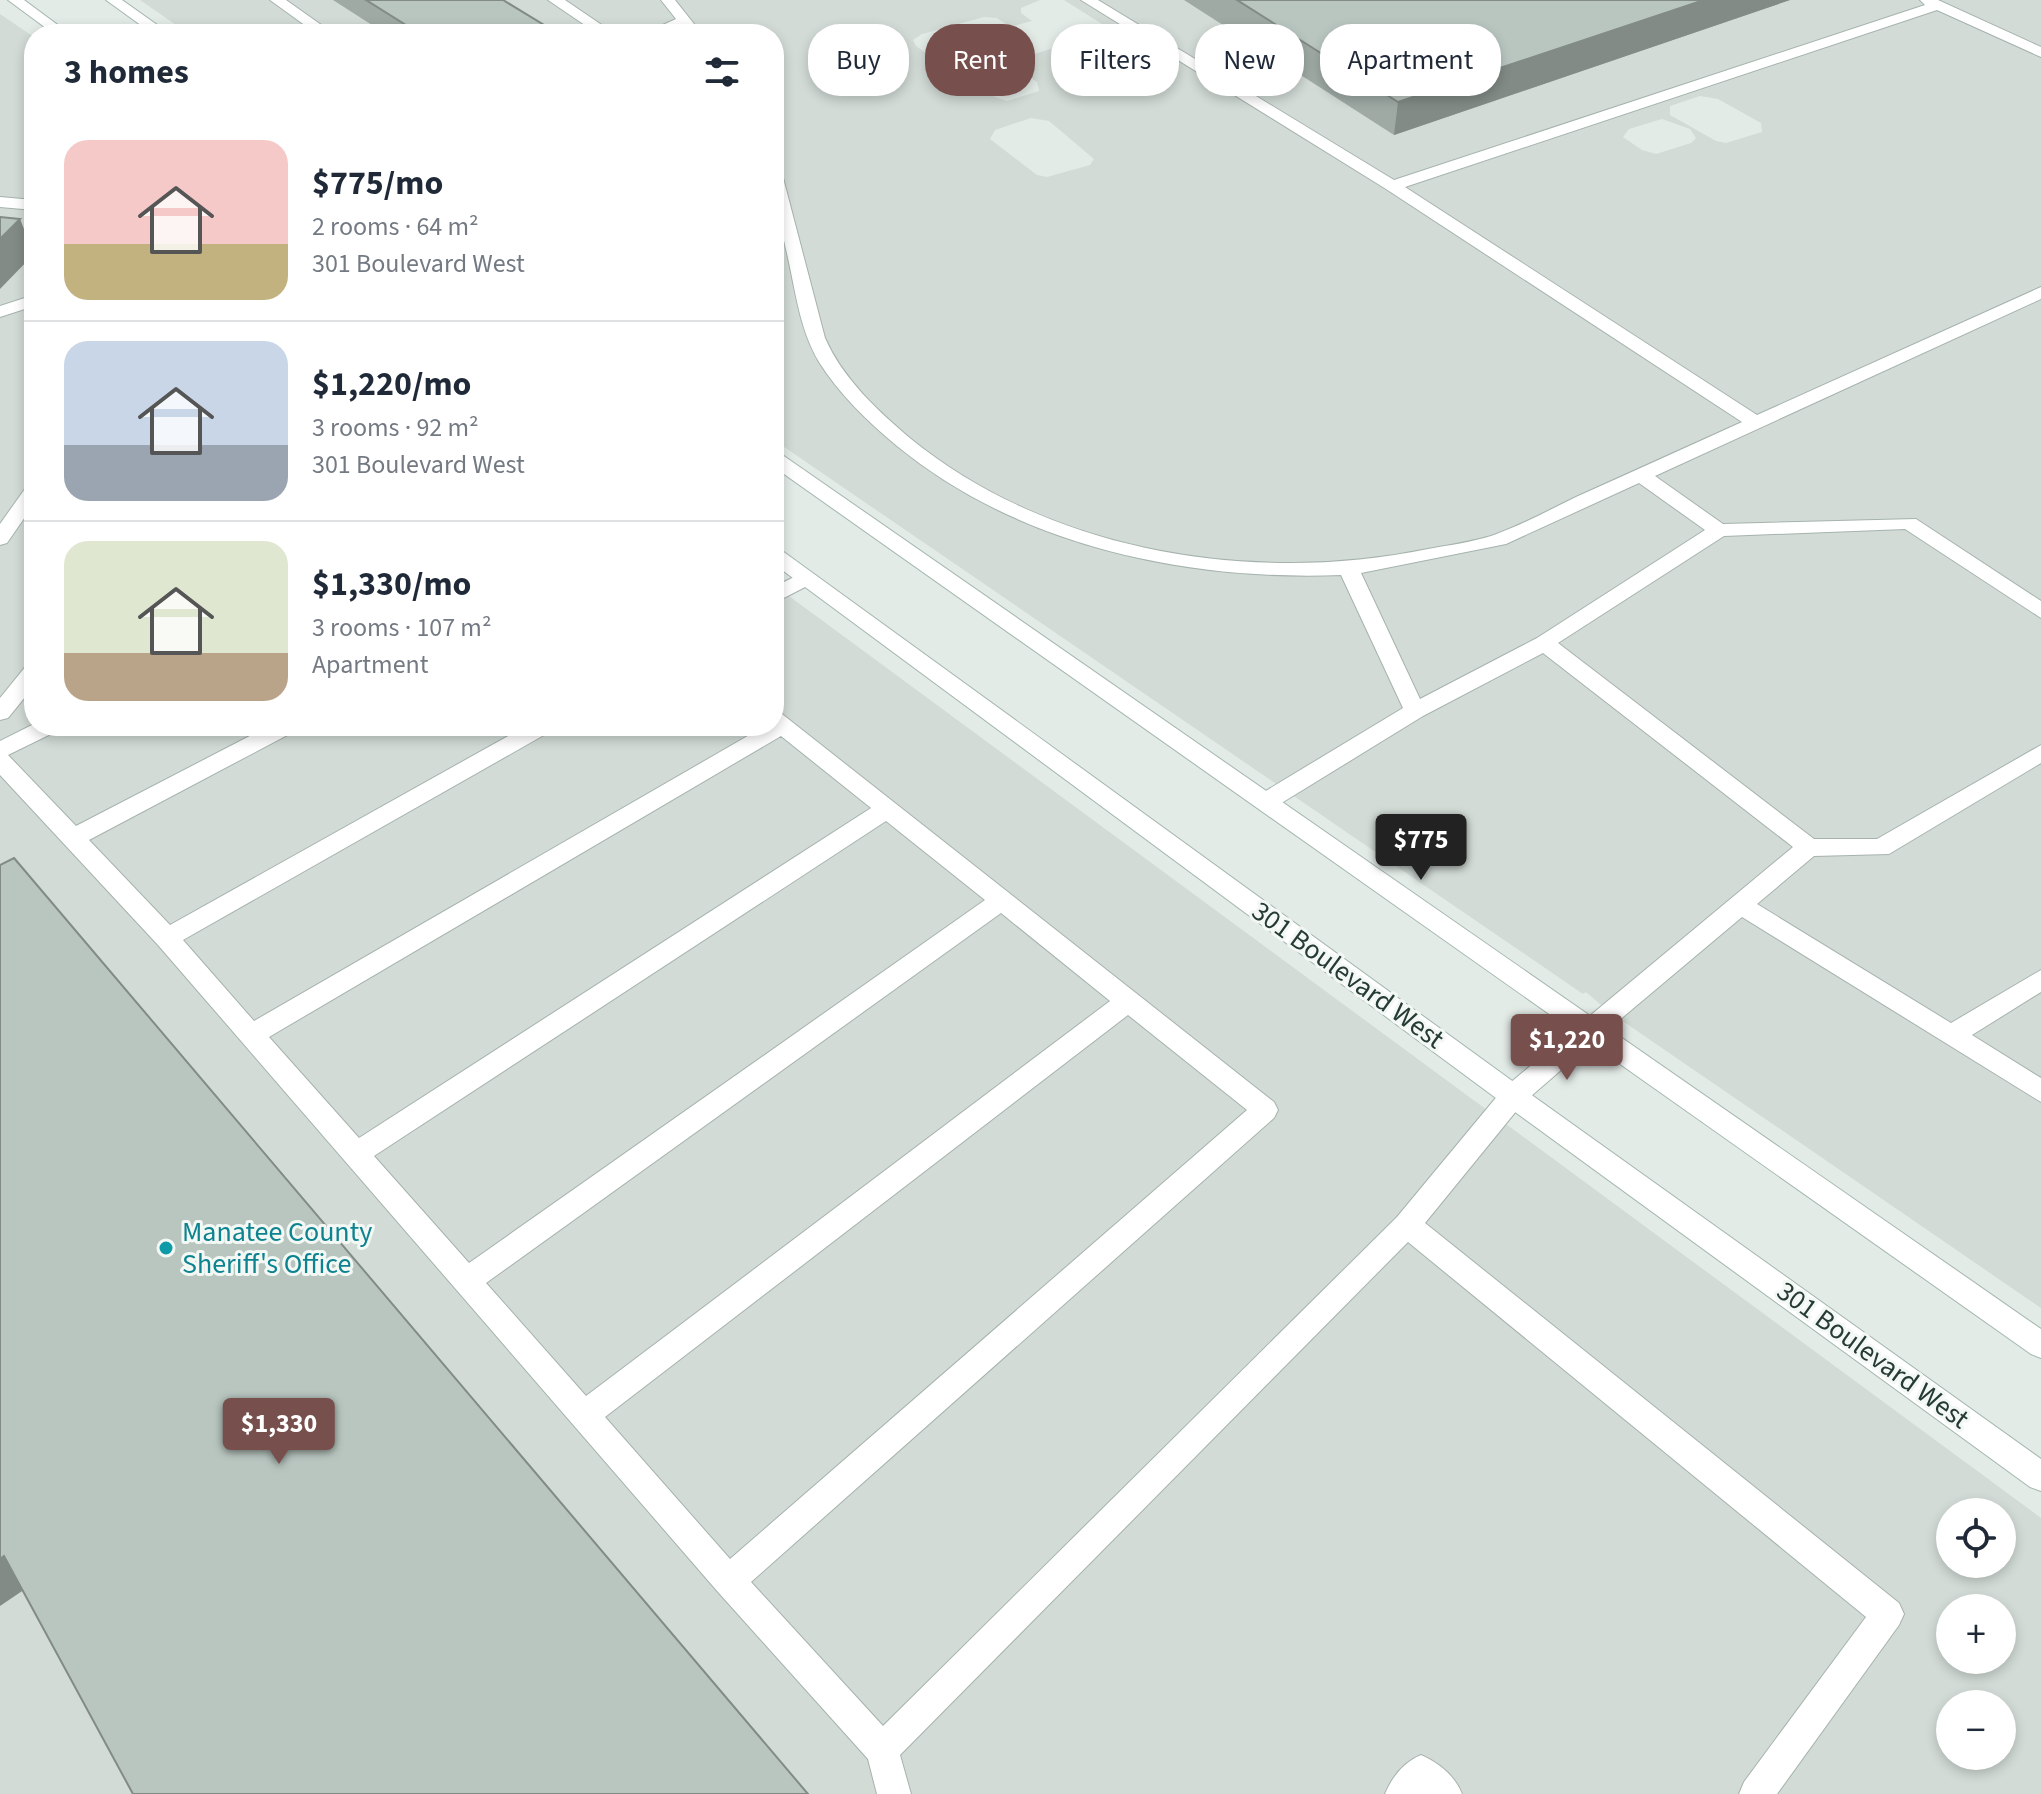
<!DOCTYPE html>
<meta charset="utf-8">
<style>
body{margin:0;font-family:"Source Sans 3",sans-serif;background:#f6f6f7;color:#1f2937;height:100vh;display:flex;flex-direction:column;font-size:30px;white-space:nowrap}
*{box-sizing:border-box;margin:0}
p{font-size:26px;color:#747a83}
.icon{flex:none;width:44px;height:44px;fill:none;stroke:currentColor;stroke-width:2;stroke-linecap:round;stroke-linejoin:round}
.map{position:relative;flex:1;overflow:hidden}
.details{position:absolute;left:24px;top:24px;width:760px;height:712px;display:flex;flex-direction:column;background:#fff;border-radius:32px;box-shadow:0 4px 12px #0003}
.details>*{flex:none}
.guide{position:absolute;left:808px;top:24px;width:760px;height:72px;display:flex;gap:16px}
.tools{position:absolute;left:1936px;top:1498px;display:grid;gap:16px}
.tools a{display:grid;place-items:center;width:80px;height:80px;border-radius:50%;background:#fff;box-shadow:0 4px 12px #0003;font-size:40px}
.price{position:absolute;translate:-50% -68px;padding:0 18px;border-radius:8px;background:#77504e;color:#fff;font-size:26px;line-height:52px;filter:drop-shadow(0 2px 4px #0008)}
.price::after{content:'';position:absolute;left:50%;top:48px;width:24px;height:18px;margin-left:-12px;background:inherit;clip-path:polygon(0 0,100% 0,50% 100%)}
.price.on{background:#222;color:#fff}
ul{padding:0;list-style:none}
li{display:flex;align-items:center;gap:24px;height:200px;padding:0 40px}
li+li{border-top:2px solid #e0e1e3}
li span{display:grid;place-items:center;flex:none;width:224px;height:160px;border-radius:24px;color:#555}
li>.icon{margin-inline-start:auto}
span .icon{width:96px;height:96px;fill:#fffc;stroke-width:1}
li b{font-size:34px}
h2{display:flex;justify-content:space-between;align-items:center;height:96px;padding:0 40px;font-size:34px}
.pill{padding:0 28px;border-radius:32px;background:#fff;box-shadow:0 4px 12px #0003;font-size:28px;line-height:72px}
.pill.on{background:#77504e;color:#fff}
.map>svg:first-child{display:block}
</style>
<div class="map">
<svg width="2041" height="1794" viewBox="0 0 2041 1794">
<rect width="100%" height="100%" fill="#e3ebe7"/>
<g fill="#d2dbd6" fill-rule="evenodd">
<path d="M 140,0 L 1040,0 L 1021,8 L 1021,13 L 1032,21 L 1010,27 L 997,18 L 984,17 L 922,34 L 913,40 L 916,46 L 933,58 L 947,60 L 967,54 L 983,64 L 996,66 L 1104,32 L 1102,24 L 1064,0 L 2041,0 L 2041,1308 L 1608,1011 L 1586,992 L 1583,994 L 774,440 L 774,34 L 189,34 ZM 1006,66 L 1014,67 L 1037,82 L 1039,91 L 1007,101 L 995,97 L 977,84 L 974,79 L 978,73 ZM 1700,96 L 1718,99 L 1761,123 L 1762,132 L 1726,143 L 1716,141 L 1670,115 L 1670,106 ZM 1031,118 L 1049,121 L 1094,159 L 1090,165 L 1047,177 L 1037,175 L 990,139 L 995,130 ZM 1662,119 L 1690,129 L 1696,138 L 1691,143 L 1656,154 L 1642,150 L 1623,137 L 1629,129 Z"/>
<path d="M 0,14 L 34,37 L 34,726 L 774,726 L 774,585 L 2041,1518 L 2041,1794 L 0,1794 ZM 1950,1512 L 2002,1512 L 2002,1564 L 1950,1564 ZM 1950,1608 L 2002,1608 L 2002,1660 L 1950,1660 ZM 1950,1704 L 2002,1704 L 2002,1756 L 1950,1756 Z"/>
</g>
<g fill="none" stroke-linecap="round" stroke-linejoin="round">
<defs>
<g id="service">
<polygon points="270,0 286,0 334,34 317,34"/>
<polygon points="548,0 565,0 615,34 598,34"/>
<polygon points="661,0 675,0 702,34 687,34 682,27 663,34 643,34 676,19"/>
<path d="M 1081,0 L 1098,0 L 1394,180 L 1925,5 L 1920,0 L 1938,0 L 2041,47 L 2041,57 L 1937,10 L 1405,187 L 1757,415 L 2041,287 L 2041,299 L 1655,476 L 1723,524 L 1916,519 L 2041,601 L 2041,618 L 1905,529 L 1724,536 L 1558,643 L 1814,839 L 1877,839 L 2041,745 L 2041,763 L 1889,854 L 1814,856 L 1757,904 L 1951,1023 L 2041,970 L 2041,992 L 1972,1035 L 2041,1078 L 2041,1102 L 1742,917 L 1598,1038 L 1589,1041 L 1580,1038 L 1576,1031 L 1580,1024 L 1793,847 L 1543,653 L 1423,716 L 1275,807 L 1259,807 L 1256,801 L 1259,795 L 1403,708 L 1341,575 C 1186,581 1019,546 897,446 C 868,422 839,394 819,362 C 800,330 796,294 788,258 C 781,226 774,202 774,169 L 782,174 L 825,338 C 843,379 878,411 911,439 C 1052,553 1254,585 1428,549 C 1450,545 1473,542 1494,535 C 1522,525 1549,510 1576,497 C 1632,472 1687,447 1742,422 L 1386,189 ZM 1639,483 L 1705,530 L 1537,638 L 1420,699 L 1361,573 L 1506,544 Z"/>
<polygon points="0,197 34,200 34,210 0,207"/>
<polygon points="34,295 34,306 0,317 0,306"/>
<polygon points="34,484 34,504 7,543 0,545 0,524 27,486"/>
<polygon points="806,571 816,578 813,583 774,603 774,587"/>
<polygon points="34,664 34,686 8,718 0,720 0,698 26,666"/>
<path d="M 774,711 L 782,714 L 1274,1102 L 1278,1110 L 1274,1118 L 751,1582 L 883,1726 L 1397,1217 L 1504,1088 L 1513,1085 L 1522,1088 L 1526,1096 L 1522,1104 L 1425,1223 L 1899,1603 L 1904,1614 L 1899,1625 L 1777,1794 L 1739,1794 L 1744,1782 L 1866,1617 L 1408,1242 L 900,1755 L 911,1794 L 877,1794 L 868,1759 L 718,1592 L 158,945 L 0,775 L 0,741 L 34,724 L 60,726 L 57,731 L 8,755 L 76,826 L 269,726 L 298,726 L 295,731 L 89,840 L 170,925 L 526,726 L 554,726 L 551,731 L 183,940 L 254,1021 L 765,726 L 774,726 ZM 781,736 L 871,808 L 359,1138 L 269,1037 ZM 886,821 L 985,900 L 469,1263 L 374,1156 ZM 1001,913 L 1110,1001 L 586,1396 L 486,1283 ZM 1128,1015 L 1247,1110 L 730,1559 L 605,1417 Z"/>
<path d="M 1421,1755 C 1439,1763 1455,1776 1462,1794 L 1385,1794 C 1392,1777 1404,1762 1421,1755 Z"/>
</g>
<polygon id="minor" points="1589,1021 1598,1024 1602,1031 1598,1038 1522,1104 1513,1107 1504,1104 1500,1096 1504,1088 1580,1024"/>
<g id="secondary">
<polygon points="8,0 24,0 70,34 54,34"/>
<polygon points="106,0 122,0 170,34 153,34"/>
<polygon points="774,452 781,454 2041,1329 2041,1358 2031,1354 774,467"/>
<polygon points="774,548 781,550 1522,1088 2041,1459 2041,1491 2030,1487 1504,1104 774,564"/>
</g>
</defs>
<use href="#service" stroke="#a6b3ad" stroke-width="2"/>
<use href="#minor" stroke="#a6b3ad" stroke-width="2"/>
<use href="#secondary" stroke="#a3b6ae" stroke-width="2"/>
<use href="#service" fill="#fff" fill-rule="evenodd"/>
<use href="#minor" fill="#fff" fill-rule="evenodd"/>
<use href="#secondary" fill="#fff" fill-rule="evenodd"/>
</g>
<g fill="#9faaa5">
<polygon points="333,0 503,0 549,28 551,34 386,34"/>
<polygon points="1184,0 1790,0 1394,135"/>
</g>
<g fill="#828b86">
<polygon points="1704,0 1790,0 1394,135 1398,102"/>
<polygon points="549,28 551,34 532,34"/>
<polygon points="20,219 34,254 0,289 0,239"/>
<polygon points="4,1556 31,1585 0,1606 0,1559"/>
</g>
<g fill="#b9c6c0" stroke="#828b86" stroke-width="2">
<polygon points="366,0 503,0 549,28 532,34 412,34 417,32"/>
<polygon points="1237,0 1704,0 1398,102"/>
<polygon points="0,217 20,219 0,239"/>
<polygon points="14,858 808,1794 133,1794 4,1556 0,1559 0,865"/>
</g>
<circle fill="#0f9aa8" stroke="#f3f8f5" stroke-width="3" cx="166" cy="1248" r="8"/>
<g text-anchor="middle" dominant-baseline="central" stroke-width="6" stroke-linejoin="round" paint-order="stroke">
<g font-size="28" fill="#253b33" stroke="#f3f8f5">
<text transform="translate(1348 975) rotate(36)">301 Boulevard West</text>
<text transform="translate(1873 1355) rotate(36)">301 Boulevard West</text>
</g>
<g font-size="28" fill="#0d838f" stroke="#f3f8f5" text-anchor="start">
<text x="182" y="1232">Manatee County<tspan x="182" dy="32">Sheriff's Office</tspan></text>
</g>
</g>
</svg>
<div class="tools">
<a><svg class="icon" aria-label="locate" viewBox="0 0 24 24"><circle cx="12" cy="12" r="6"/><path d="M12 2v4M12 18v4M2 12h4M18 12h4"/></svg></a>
<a>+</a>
<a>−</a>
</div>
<b class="price on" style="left:1421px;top:882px">$775</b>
<b class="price" style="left:1567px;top:1082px">$1,220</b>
<b class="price" style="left:279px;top:1466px">$1,330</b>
<div class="guide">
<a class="pill">Buy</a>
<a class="pill on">Rent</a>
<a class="pill">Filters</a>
<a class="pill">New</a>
<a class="pill">Apartment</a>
</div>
<section class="details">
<h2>3 homes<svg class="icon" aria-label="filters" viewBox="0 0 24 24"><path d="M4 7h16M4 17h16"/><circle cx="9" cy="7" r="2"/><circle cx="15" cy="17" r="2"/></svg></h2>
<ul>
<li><span style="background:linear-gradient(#f6c9c9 65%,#c2b280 0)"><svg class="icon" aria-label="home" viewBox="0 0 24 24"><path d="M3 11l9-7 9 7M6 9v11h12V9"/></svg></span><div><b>$775/mo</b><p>2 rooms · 64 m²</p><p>301 Boulevard West</p></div></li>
<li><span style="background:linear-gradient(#c9d6e8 65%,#9aa5b1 0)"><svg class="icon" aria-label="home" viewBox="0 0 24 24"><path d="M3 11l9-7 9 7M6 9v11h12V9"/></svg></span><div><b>$1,220/mo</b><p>3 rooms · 92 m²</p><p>301 Boulevard West</p></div></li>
<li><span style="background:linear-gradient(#dfe7d0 70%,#b9a48a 0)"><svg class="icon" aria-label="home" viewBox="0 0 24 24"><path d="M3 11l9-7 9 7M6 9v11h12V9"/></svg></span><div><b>$1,330/mo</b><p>3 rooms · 107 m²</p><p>Apartment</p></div></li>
</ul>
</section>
</div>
